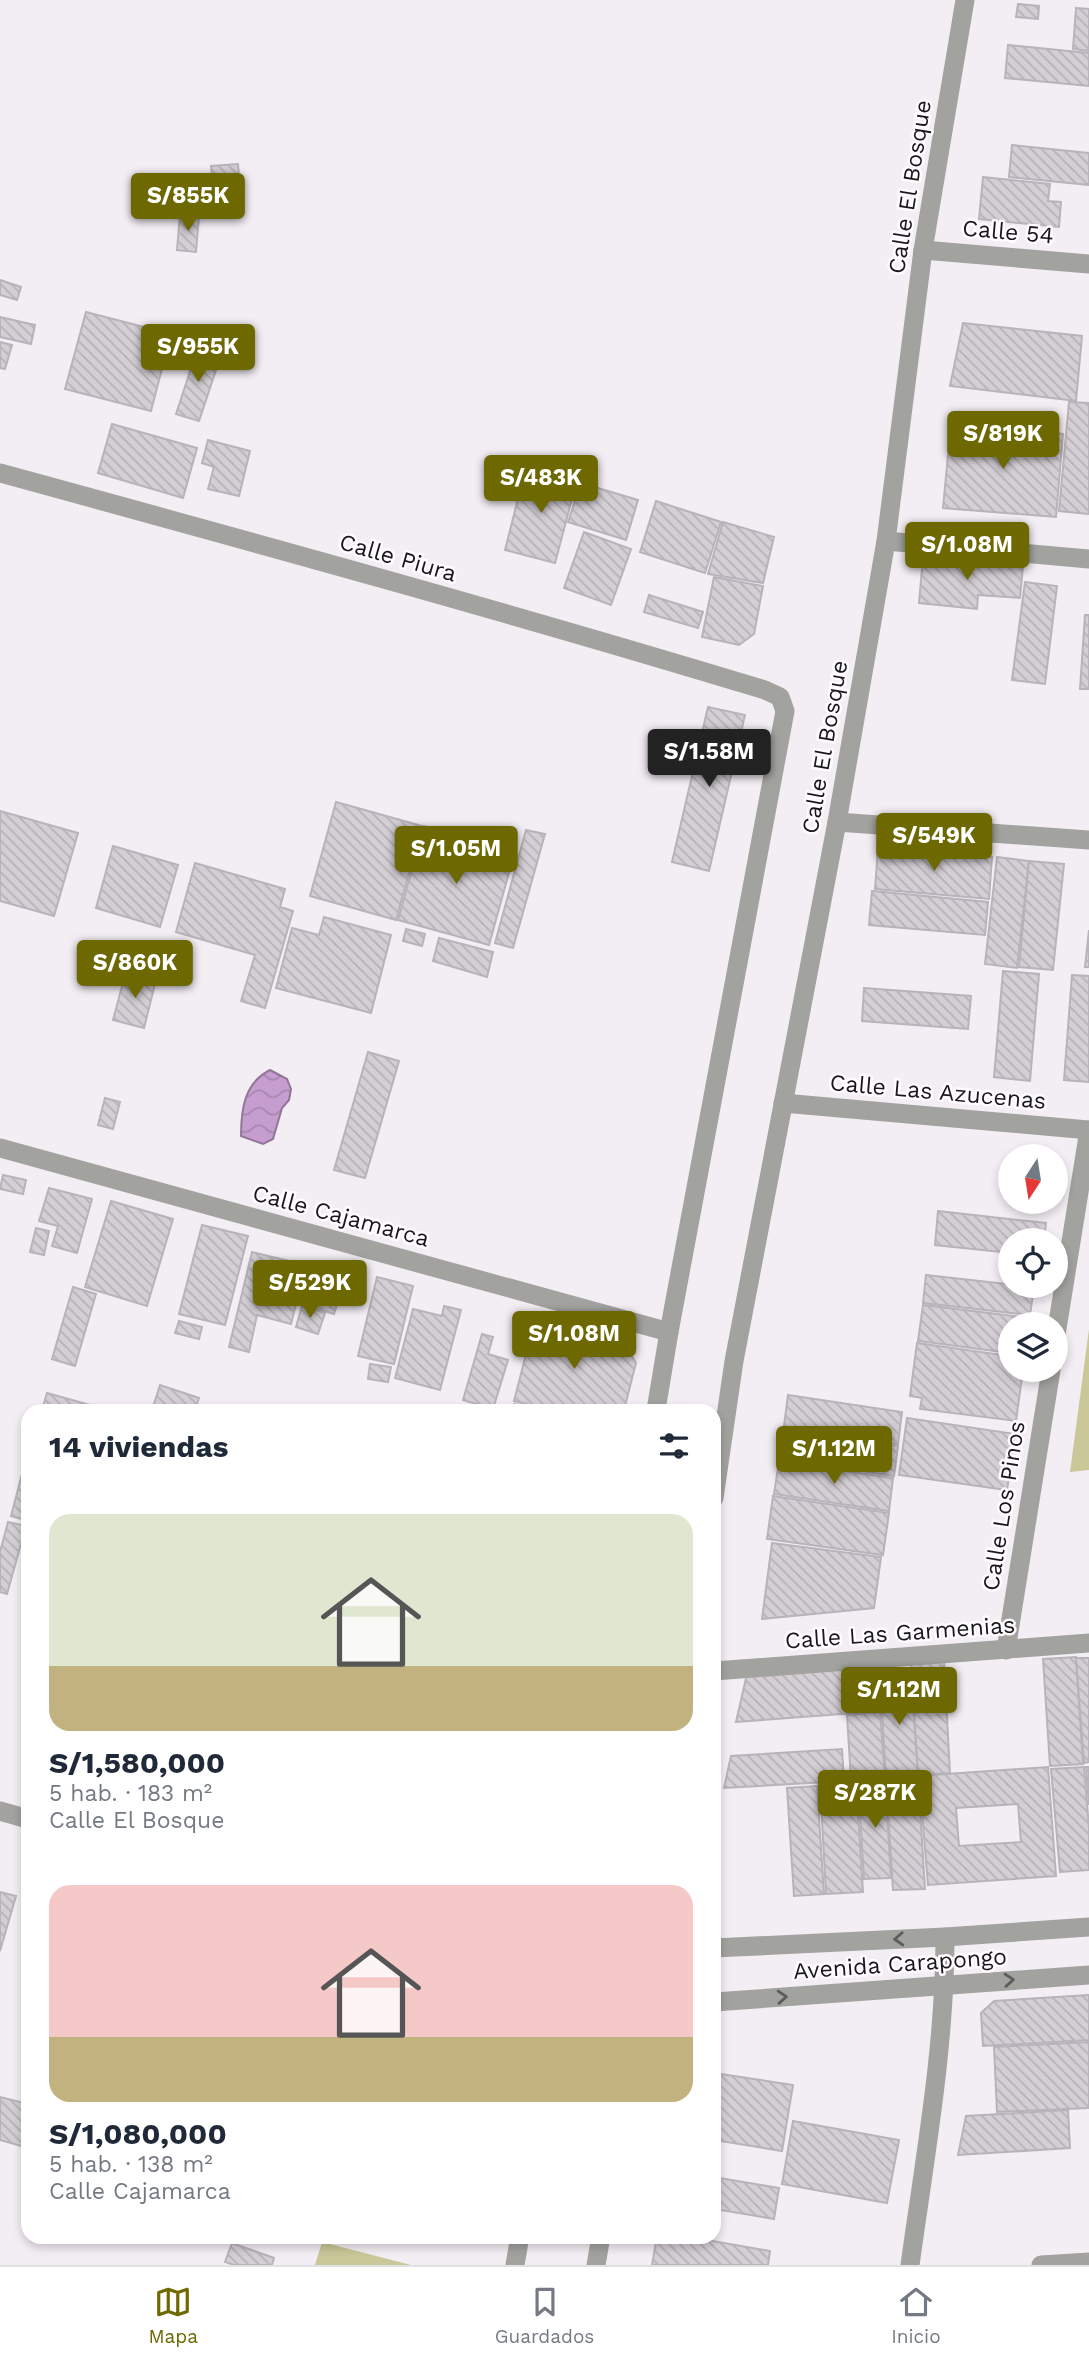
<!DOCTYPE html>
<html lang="es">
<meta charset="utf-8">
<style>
body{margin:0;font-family:"Work Sans",sans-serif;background:#f6f6f7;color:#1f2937;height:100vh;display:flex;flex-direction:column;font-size:26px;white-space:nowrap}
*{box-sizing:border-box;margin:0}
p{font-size:23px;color:#747a83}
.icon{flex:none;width:38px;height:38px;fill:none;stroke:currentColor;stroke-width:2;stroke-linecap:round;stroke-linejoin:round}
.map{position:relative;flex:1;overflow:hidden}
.sheet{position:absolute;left:21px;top:1404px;width:700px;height:840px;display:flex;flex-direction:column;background:#fff;border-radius:21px;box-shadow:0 4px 10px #0003}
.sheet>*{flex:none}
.needle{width:46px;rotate:192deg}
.tools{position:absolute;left:998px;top:1144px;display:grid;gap:14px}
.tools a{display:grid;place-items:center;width:70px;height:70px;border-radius:50%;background:#fff;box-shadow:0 4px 10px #0003;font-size:35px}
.price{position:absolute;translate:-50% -60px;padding:0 16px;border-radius:7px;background:#6d6800;color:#fff;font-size:23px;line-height:46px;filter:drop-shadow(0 2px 4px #0008)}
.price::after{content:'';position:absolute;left:50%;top:42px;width:21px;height:16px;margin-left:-10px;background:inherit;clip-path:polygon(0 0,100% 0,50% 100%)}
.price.current{background:#222;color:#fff}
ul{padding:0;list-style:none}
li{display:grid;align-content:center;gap:14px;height:371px;padding:0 28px}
li span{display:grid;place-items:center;height:217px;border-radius:21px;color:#555}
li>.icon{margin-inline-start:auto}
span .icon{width:126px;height:126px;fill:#fffc;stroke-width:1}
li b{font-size:30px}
h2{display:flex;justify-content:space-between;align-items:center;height:84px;padding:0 28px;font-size:30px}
.tab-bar{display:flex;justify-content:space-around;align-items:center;height:98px;border-top:2px solid #e0e1e3;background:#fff;font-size:19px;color:#747a83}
.tab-bar a{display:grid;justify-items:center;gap:4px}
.tab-bar .current{color:#6d6800}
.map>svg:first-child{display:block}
</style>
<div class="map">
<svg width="1089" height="2265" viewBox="0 0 1089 2265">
<defs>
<pattern id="water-waves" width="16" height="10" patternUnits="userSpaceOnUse" patternTransform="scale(1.75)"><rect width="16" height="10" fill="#c59ecf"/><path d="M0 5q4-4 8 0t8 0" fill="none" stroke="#a887b1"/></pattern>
<pattern id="building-back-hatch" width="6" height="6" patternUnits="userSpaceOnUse" patternTransform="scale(1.75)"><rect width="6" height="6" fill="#d4cfd5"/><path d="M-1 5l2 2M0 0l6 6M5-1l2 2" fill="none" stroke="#b5b1b6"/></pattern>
</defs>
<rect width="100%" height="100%" fill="#f3eef4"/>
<g fill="#cac898">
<polygon points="1089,1329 1089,1470 1070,1472"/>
<polygon points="322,2242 411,2265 315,2265"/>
</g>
<path fill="url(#water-waves)" stroke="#917698" stroke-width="2" d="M 270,1070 L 287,1079 L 291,1089 L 289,1100 L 282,1108 L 273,1139 L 263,1144 L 241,1136 C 241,1110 244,1083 270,1070 Z"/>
<g fill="url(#building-back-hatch)" stroke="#b8b3ba" stroke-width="2" fill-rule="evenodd">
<polygon points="1018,4 1039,6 1038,19 1016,17"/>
<polygon points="1076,8 1089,9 1089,51 1073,49"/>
<polygon points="1008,45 1089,53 1089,86 1005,78"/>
<polygon points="1012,145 1089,153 1089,185 1009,177"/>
<polygon points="238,164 240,189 213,192 211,166"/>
<polygon points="983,177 1050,184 1048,201 1061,202 1059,227 979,219"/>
<polygon points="180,214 199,216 196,252 177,250"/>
<polygon points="0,280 21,287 17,300 0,295"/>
<polygon points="86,312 171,334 151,411 65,389"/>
<polygon points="0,317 35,325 31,344 0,337"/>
<polygon points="963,323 1082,336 1076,401 950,386"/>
<polygon points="0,342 12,345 5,369 0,368"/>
<polygon points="198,347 221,355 199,421 176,414"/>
<polygon points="1069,402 1089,403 1089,514 1059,511"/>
<polygon points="951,423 1063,434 1056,517 943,508"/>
<polygon points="112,424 197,448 183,498 98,473"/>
<polygon points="208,440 250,451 239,496 208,489 214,467 202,463"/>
<polygon points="526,467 577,480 555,563 505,550"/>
<polygon points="581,483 638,500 626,540 568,522"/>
<polygon points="656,501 721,522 705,573 640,552"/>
<polygon points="723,522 774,537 763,583 708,574"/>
<polygon points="584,532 631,549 611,605 564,588"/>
<polygon points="923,557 1023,566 1020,598 978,595 977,609 919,603"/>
<polygon points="714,577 763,586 754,634 739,645 702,637"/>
<polygon points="1025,582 1057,586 1045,684 1012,680"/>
<polygon points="649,595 703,612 698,628 644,612"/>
<polygon points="1085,615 1089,615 1089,689 1080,689"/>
<polygon points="708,707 745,715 709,871 672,862"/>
<polygon points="336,802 422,826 396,920 310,896"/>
<polygon points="0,811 78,833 54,916 0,901"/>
<polygon points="424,826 515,851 489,945 398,920"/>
<polygon points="526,830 545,834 513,948 495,943"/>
<polygon points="113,846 178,865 160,927 96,908"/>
<polygon points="878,848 992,857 989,899 875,889"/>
<polygon points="997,857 1029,861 1017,968 985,964"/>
<polygon points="1029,861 1064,864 1053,970 1019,967"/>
<polygon points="195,863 285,889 280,907 293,911 265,1008 241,1001 255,955 176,932"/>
<polygon points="872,891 988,902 985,935 869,925"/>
<polygon points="324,917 391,935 371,1013 276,988 292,928 319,935"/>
<polygon points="406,929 425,934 422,946 403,941"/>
<polygon points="1089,930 1089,967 1085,967"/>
<polygon points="439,938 493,952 487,977 433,961"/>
<polygon points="126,971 156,980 144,1028 113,1020"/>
<polygon points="1003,971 1039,974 1030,1081 994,1077"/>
<polygon points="1072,975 1089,976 1089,1082 1064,1080"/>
<polygon points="864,988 971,996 968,1029 862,1021"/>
<polygon points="368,1052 399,1061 365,1178 334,1170"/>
<polygon points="105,1098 120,1102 113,1129 98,1125"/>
<polygon points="3,1175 26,1180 23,1194 0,1189"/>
<polygon points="49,1188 92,1199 77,1253 52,1246 58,1226 39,1221"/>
<polygon points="111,1201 173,1219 147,1306 85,1287"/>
<polygon points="938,1211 1046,1223 1044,1241 1010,1241 1010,1253 935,1245"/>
<polygon points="202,1225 248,1236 225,1325 179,1314"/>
<polygon points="36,1228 49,1231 44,1255 30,1252"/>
<polygon points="252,1252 306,1265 291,1324 257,1315 249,1352 229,1347"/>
<polygon points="308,1264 346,1276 334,1314 296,1302"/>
<polygon points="926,1275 1034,1287 1030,1315 923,1303"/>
<polygon points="377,1277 413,1286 394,1364 358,1356"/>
<polygon points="73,1287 96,1294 75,1366 52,1359"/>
<polygon points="923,1305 1022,1317 1021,1325 1010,1325 1010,1353 918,1341"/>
<polygon points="302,1306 325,1313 318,1334 296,1327"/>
<polygon points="444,1306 461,1310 440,1390 395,1378 413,1309 442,1316"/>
<polygon points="535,1319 623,1342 636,1363 624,1410 551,1410 514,1401"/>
<polygon points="179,1321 202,1327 199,1339 175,1333"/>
<polygon points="482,1334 493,1337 488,1354 508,1360 493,1409 463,1400"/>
<polygon points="917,1343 1010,1356 1010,1370 1023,1370 1016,1421 920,1409 922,1398 910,1396"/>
<polygon points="370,1364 391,1367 388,1382 368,1379"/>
<polygon points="160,1385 199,1398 195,1410 152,1410"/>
<polygon points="47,1393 108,1410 42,1410"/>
<polygon points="788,1395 902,1412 898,1444 784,1426"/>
<polygon points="514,1404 540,1410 512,1410"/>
<polygon points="907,1418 1015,1434 1007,1490 899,1475"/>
<polygon points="782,1429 898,1446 894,1476 778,1458"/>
<polygon points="779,1461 893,1478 889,1511 774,1494"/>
<polygon points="22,1474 28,1476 28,1521 11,1516"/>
<polygon points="773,1496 889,1513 883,1555 767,1539"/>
<polygon points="8,1522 26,1526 7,1594 0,1592 0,1552"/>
<polygon points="772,1543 881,1557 874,1608 762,1619"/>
<polygon points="1076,1657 1083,1764 1050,1766 1043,1659"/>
<polygon points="1076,1658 1089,1658 1089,1762 1084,1763"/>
<polygon points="944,1661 950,1773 918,1775 911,1663"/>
<polygon points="877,1664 881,1711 736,1722 747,1674"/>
<polygon points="911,1676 918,1776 886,1778 880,1678"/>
<polygon points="880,1712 885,1778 851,1780 847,1715"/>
<polygon points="842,1749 844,1781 724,1788 731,1756"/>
<path d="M 1048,1767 L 1056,1876 L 928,1885 L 919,1776 ZM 1018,1804 L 1021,1842 L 959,1846 L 956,1808 Z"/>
<polygon points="1084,1767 1089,1828 1089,1870 1060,1872 1051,1769"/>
<polygon points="1086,1767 1089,1767 1089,1805"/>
<polygon points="918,1777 925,1889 893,1890 886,1779"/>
<polygon points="885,1780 891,1878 864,1879 858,1782"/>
<polygon points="856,1781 863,1892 826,1894 820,1783"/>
<polygon points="817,1786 824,1894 794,1896 787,1788"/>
<polygon points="0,1892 16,1896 0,1951"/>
<polygon points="1089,1995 1089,2040 983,2046 981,2013 994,2001"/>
<polygon points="1089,2042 1089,2108 997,2112 994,2047"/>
<polygon points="714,2073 793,2085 782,2151 714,2140"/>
<polygon points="0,2097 28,2104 28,2148 0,2140"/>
<polygon points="1068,2110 1070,2148 958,2155 966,2116"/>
<polygon points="793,2121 899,2140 887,2203 782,2184"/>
<polygon points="714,2177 779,2188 774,2219 714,2209"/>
<polygon points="135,2236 150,2236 148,2243 134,2240"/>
<polygon points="657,2236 684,2236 770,2251 768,2265 652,2265"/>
<polygon points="232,2243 274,2258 272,2265 234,2265 225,2262"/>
</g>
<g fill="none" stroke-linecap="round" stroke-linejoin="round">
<g stroke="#a2a29f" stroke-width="19">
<polyline points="923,250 1089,264"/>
<path d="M 0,473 C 256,543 511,613 765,690 L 780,697 L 785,711 L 669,1332 L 656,1410"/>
<polyline points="886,541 1089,559"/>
<polyline points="837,822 1089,840"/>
<polyline points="783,1103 1089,1130"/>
<polyline points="0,1148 669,1332"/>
<polyline points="1055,1341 1089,1130"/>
<polyline points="714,1498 734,1361 837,822 886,541 923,250 965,0"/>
<polyline points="1006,1650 1051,1370"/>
<polyline points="714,1671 1089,1643"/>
<polyline points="515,2265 520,2236"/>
<polyline points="596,2265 601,2236"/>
<path d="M 910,2265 C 925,2156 945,2048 945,1937"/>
<polyline points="1041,2265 1089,2262"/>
</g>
<g stroke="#a2a29f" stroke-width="19">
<polyline points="0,1811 28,1819"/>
<polyline points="714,1948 945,1937 1089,1927"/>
<polyline points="714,2002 1089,1975"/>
</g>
</g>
<defs><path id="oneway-chevron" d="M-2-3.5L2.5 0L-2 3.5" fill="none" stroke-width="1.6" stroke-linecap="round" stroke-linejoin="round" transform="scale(1.75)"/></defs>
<g stroke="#5d5c5c">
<use href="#oneway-chevron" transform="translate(899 1939) rotate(177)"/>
<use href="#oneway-chevron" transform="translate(1009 1980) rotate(-4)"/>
<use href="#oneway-chevron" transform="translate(782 1997) rotate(-4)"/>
</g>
<g text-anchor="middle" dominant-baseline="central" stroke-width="5" stroke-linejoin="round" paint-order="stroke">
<g font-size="23" fill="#181719" stroke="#fffcff">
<text transform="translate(910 187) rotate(-81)">Calle El Bosque</text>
<text transform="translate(1008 232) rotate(5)">Calle 54</text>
<text transform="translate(398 558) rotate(16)">Calle Piura</text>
<text transform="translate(825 747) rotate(-80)">Calle El Bosque</text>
<text transform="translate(938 1092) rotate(5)">Calle Las Azucenas</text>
<text transform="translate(341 1216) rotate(15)">Calle Cajamarca</text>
<text transform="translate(1004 1506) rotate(-81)">Calle Los Pinos</text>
<text transform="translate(900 1633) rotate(-4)">Calle Las Garmenias</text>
<text transform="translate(900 1964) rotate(-4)">Avenida Carapongo</text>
</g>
</g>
</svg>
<div class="tools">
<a><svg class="needle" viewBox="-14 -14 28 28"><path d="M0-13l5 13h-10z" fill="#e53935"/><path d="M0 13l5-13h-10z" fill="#747a83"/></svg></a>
<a><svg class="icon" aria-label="locate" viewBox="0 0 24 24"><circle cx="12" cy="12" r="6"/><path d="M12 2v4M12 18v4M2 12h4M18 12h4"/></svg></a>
<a><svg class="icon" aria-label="layers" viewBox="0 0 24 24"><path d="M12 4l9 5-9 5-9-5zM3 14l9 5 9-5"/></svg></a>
</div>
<b class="price" style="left:188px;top:233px">S/855K</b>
<b class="price" style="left:198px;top:384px">S/955K</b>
<b class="price" style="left:1003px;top:471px">S/819K</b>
<b class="price" style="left:541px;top:515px">S/483K</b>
<b class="price" style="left:967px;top:582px">S/1.08M</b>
<b class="price current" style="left:709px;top:789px">S/1.58M</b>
<b class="price" style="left:934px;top:873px">S/549K</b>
<b class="price" style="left:456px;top:886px">S/1.05M</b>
<b class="price" style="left:135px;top:1000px">S/860K</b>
<b class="price" style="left:310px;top:1320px">S/529K</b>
<b class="price" style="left:574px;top:1371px">S/1.08M</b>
<b class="price" style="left:834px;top:1486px">S/1.12M</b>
<b class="price" style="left:899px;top:1727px">S/1.12M</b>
<b class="price" style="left:875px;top:1830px">S/287K</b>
<section class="sheet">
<h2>14 viviendas<svg class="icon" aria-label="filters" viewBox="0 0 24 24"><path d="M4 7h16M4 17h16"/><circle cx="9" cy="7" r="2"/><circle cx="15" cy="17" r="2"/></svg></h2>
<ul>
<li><span style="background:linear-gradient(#dfe7d0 70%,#c2b280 0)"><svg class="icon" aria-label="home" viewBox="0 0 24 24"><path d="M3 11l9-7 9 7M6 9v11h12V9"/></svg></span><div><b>S/1,580,000</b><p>5 hab. · 183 m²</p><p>Calle El Bosque</p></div></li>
<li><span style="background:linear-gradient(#f6c9c9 70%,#c2b280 0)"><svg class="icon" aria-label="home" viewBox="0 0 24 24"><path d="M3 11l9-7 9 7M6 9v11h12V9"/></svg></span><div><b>S/1,080,000</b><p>5 hab. · 138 m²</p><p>Calle Cajamarca</p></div></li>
</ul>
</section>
</div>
<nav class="tab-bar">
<a class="current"><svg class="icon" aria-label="map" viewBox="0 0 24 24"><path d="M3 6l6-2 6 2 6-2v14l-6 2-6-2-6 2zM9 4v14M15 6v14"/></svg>Mapa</a>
<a><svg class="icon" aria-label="saved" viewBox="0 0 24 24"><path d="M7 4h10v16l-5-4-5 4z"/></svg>Guardados</a>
<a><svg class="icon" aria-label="home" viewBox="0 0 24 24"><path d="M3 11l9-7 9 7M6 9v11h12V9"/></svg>Inicio</a>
</nav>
